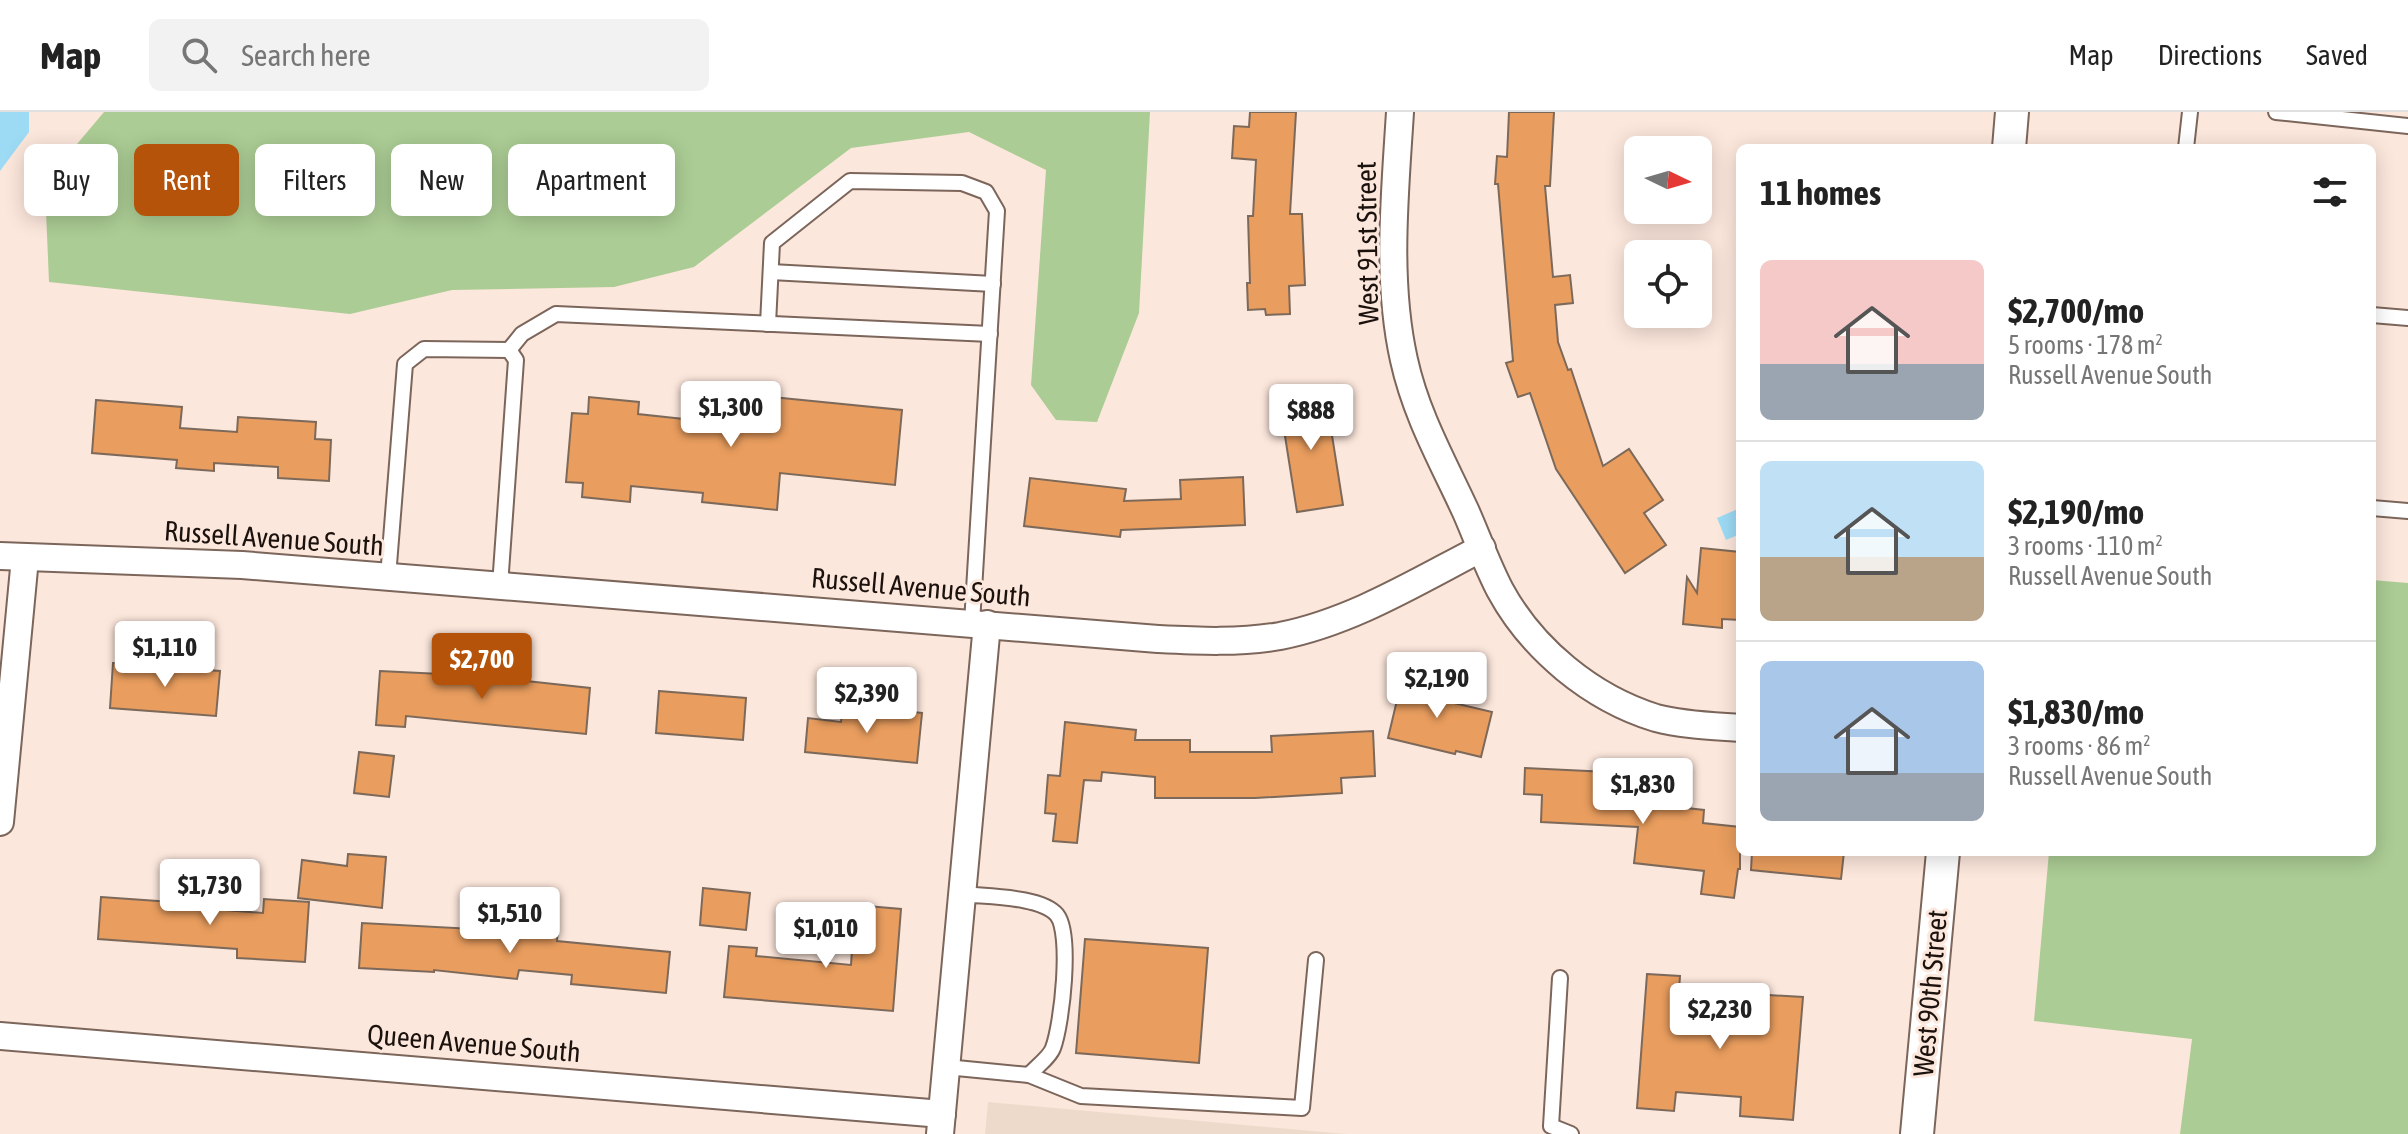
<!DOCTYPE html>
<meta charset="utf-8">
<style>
body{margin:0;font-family:"Asap Condensed",sans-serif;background:#f2f2f2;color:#222;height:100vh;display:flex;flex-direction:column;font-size:30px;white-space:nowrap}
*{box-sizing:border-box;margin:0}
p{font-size:26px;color:#767676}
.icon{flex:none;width:44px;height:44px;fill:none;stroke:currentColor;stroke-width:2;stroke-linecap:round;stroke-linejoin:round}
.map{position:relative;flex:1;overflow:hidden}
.side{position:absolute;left:1736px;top:32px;width:640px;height:712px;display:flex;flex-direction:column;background:#fff;border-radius:12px;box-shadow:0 4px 20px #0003}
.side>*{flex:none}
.top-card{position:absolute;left:24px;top:32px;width:760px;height:72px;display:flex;gap:16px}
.needle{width:52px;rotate:95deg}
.tools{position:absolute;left:1624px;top:24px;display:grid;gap:16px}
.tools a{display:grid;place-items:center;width:88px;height:88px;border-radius:12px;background:#fff;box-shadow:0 4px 20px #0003;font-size:40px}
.price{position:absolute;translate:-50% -68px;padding:0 18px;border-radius:8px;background:#fff;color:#222;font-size:26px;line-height:52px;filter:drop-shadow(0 2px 4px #0008)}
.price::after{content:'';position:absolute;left:50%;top:48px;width:24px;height:18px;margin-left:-12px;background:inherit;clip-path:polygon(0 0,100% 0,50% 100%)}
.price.current{background:#b45309;color:#fff}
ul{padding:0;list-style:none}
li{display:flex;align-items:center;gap:24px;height:200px;padding:0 24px}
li+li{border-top:2px solid #e0e0e0}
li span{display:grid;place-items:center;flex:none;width:224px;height:160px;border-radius:12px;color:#555}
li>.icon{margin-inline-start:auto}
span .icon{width:96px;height:96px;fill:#fffc;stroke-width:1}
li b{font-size:34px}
h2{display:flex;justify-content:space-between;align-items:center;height:96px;padding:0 24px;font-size:34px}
.chip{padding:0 28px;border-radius:12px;background:#fff;box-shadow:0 4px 20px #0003;font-size:28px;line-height:72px}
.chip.current{background:#b45309;color:#fff}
header{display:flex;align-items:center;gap:48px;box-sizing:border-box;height:112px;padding:0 40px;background:#fff;border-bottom:2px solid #e0e0e0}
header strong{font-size:38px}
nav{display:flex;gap:44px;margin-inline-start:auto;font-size:28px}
.search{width:560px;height:72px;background:#f2f2f2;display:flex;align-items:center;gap:20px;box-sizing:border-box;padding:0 28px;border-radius:12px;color:#767676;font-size:30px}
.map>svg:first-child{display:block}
</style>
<header>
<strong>Map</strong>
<div class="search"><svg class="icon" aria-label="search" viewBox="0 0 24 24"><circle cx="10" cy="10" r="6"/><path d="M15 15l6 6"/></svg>Search here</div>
<nav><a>Map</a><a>Directions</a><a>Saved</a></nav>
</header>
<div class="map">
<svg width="2408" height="1022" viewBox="0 0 2408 1022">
<rect width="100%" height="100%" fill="#fce7dc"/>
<polygon fill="#eedacb" points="988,990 1346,1022 985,1022"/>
<g fill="#abcc94">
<polygon points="104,0 1150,0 1139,201 1097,310 1056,308 1031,273 1046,58 969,20 851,36 694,155 614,175 452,178 350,202 49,170 46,99 56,57"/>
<polygon points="2372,468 2408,471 2408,1022 2180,1022 2192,927 2034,909 2049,740 2372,740"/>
</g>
<g fill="#9ddbf5">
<polygon points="0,0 29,0 29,20 0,59"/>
<polygon points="1740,396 1740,422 1726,428 1717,406"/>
</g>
<g fill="#e99d5e" stroke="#7d695a" stroke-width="2">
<polygon points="1250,0 1296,0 1290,102 1302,102 1305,173 1289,174 1290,202 1266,203 1265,197 1248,198 1247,171 1250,171 1248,104 1253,104 1256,48 1232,46 1234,14 1249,15"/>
<polygon points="1509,0 1554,0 1550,74 1545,74 1553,165 1570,163 1573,191 1555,193 1558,230 1568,258 1571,257 1603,354 1629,337 1663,388 1644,401 1666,433 1625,461 1556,357 1530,281 1518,285 1506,251 1513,249 1498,72 1495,72 1497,44 1507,45"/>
<polygon points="1325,279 1343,393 1297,400 1279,286"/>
<polygon points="733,281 902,298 895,373 780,361 777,398 702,390 703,381 631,374 630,390 582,385 583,371 566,370 572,301 588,302 589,285 639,290 638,302 730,312"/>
<polygon points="96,288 182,295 180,316 237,320 238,305 316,310 315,327 331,328 329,369 278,366 278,355 214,351 214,359 176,356 177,348 92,341"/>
<polygon points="1243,365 1245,413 1121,418 1120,425 1024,414 1030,366 1126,377 1124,389 1181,387 1180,368"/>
<polygon points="1701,436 1740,440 1740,508 1722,507 1722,516 1683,512 1687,465 1697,481"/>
<polygon points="113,551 220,559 216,604 110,596"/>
<polygon points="380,559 482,564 590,576 586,622 406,604 405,615 376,613"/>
<polygon points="1403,563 1440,572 1437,587 1492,600 1481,645 1456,639 1455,642 1388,626"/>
<polygon points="659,579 746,586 743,628 656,621"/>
<polygon points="843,593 922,601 917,651 805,640 808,606 841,610"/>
<polygon points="1065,610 1136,618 1135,628 1190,628 1190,640 1272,640 1271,624 1373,619 1375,664 1341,666 1342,681 1255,686 1155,686 1155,665 1102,660 1101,669 1084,668 1077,731 1053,729 1056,702 1045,701 1048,663 1060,664"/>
<polygon points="359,640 394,644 389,685 354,681"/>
<polygon points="1525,656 1608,660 1606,687 1704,698 1703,711 1740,715 1740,757 1738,757 1734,786 1701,782 1704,759 1634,751 1638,715 1541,710 1542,683 1524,682"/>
<polygon points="1752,740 1844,740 1841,767 1751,758"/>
<polygon points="348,742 386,745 382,796 298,786 302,748 347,754"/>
<polygon points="703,776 750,781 746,818 700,813"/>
<polygon points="101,785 200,792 200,796 263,801 264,787 309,790 305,850 237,846 237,837 98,827"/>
<polygon points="855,793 901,797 893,899 724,885 729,834 757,836 756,844 851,853"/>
<polygon points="474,808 558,818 557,829 670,840 666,881 571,872 572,863 519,858 517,867 434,858 434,860 359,856 362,811 473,817"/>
<polygon points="1085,827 1208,836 1199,951 1076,941"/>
<polygon points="1647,862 1680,864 1678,894 1751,899 1752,882 1803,885 1793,1008 1740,1004 1741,985 1676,980 1674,999 1637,996"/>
</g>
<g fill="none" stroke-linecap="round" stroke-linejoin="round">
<defs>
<g id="service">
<polyline points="2276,0 2408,14"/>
<polyline points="2186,36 2190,0"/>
<polyline points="771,160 993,172"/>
<polyline points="2372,203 2408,206"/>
<polyline points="768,212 772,131 850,69 962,71 986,80 997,99 972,511"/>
<polyline points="509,238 522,222 556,202 990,222"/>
<polyline points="2372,396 2408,399"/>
<polyline points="388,465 405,252 424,237 509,238 516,248 500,474"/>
<path d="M 962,782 C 987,785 1041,784 1057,803 C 1072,822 1062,912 1053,936 C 1050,945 1036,955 1029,963"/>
<polyline points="1560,866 1551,1014 1571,1022"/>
<polyline points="946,955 1029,963 1081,984 1302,996 1316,848"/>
</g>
<g id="minor">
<path d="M 1400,0 C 1395,81 1386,168 1404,248 C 1416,303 1443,350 1466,400 C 1477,425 1487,453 1500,478 C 1532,537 1591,586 1656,606 C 1682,613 1713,614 1740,616"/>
<path d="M 0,444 L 242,453 L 1158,527 C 1199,529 1239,531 1280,524 C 1352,510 1418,469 1482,436"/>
<polyline points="0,710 25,446"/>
<polyline points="0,924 942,1002"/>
<polyline points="940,1022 987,512"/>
</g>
<g id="tertiary">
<polyline points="2009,36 2012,0"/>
<polyline points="1917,1022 1943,740"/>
</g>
</defs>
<use href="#service" stroke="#7c655a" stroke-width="18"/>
<use href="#minor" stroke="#7c655a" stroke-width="30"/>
<use href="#tertiary" stroke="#7c655a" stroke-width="36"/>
<use href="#service" stroke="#fff" stroke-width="14"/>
<use href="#minor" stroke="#fff" stroke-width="26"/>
<use href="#tertiary" stroke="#fff" stroke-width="32"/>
</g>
<g text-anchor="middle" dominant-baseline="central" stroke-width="6" stroke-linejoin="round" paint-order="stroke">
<g font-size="28" fill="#1b120e" stroke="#fce7dc">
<text transform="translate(1367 131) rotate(-91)">West 91st Street</text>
<text transform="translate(274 426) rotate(4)">Russell Avenue South</text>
<text transform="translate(921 475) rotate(5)">Russell Avenue South</text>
<text transform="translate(1930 881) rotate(-85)">West 90th Street</text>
<text transform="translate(474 931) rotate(5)">Queen Avenue South</text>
</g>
</g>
</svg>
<div class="tools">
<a><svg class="needle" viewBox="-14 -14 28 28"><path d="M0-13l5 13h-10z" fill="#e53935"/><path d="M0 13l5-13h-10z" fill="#767676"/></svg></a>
<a><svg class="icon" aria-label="locate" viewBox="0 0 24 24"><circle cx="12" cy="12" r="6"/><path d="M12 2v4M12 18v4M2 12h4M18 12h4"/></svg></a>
</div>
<b class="price" style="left:731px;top:337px">$1,300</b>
<b class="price" style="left:1311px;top:340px">$888</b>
<b class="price" style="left:165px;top:577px">$1,110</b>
<b class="price current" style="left:482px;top:589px">$2,700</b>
<b class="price" style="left:1437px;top:608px">$2,190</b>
<b class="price" style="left:867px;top:623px">$2,390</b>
<b class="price" style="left:1643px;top:714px">$1,830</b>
<b class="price" style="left:210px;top:815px">$1,730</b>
<b class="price" style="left:510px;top:843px">$1,510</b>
<b class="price" style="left:826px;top:858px">$1,010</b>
<b class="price" style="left:1720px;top:939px">$2,230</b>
<div class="top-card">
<a class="chip">Buy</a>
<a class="chip current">Rent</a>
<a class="chip">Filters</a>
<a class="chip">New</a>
<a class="chip">Apartment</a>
</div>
<section class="side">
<h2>11 homes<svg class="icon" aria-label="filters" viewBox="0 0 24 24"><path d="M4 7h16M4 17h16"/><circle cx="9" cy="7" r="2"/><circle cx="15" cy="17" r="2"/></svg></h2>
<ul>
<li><span style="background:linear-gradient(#f6c9c9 65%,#9aa5b1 0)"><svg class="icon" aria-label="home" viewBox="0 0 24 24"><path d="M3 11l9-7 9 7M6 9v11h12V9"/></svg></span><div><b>$2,700/mo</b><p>5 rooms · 178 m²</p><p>Russell Avenue South</p></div></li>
<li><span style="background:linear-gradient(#bfe0f5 60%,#b9a48a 0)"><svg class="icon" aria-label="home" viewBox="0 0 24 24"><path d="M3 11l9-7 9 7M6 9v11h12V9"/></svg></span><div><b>$2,190/mo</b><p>3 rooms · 110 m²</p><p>Russell Avenue South</p></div></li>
<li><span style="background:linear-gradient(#a9c7e8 70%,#9aa5b1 0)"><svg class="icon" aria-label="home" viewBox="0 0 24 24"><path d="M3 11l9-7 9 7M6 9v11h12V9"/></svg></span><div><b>$1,830/mo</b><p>3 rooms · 86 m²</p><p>Russell Avenue South</p></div></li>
</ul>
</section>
</div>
